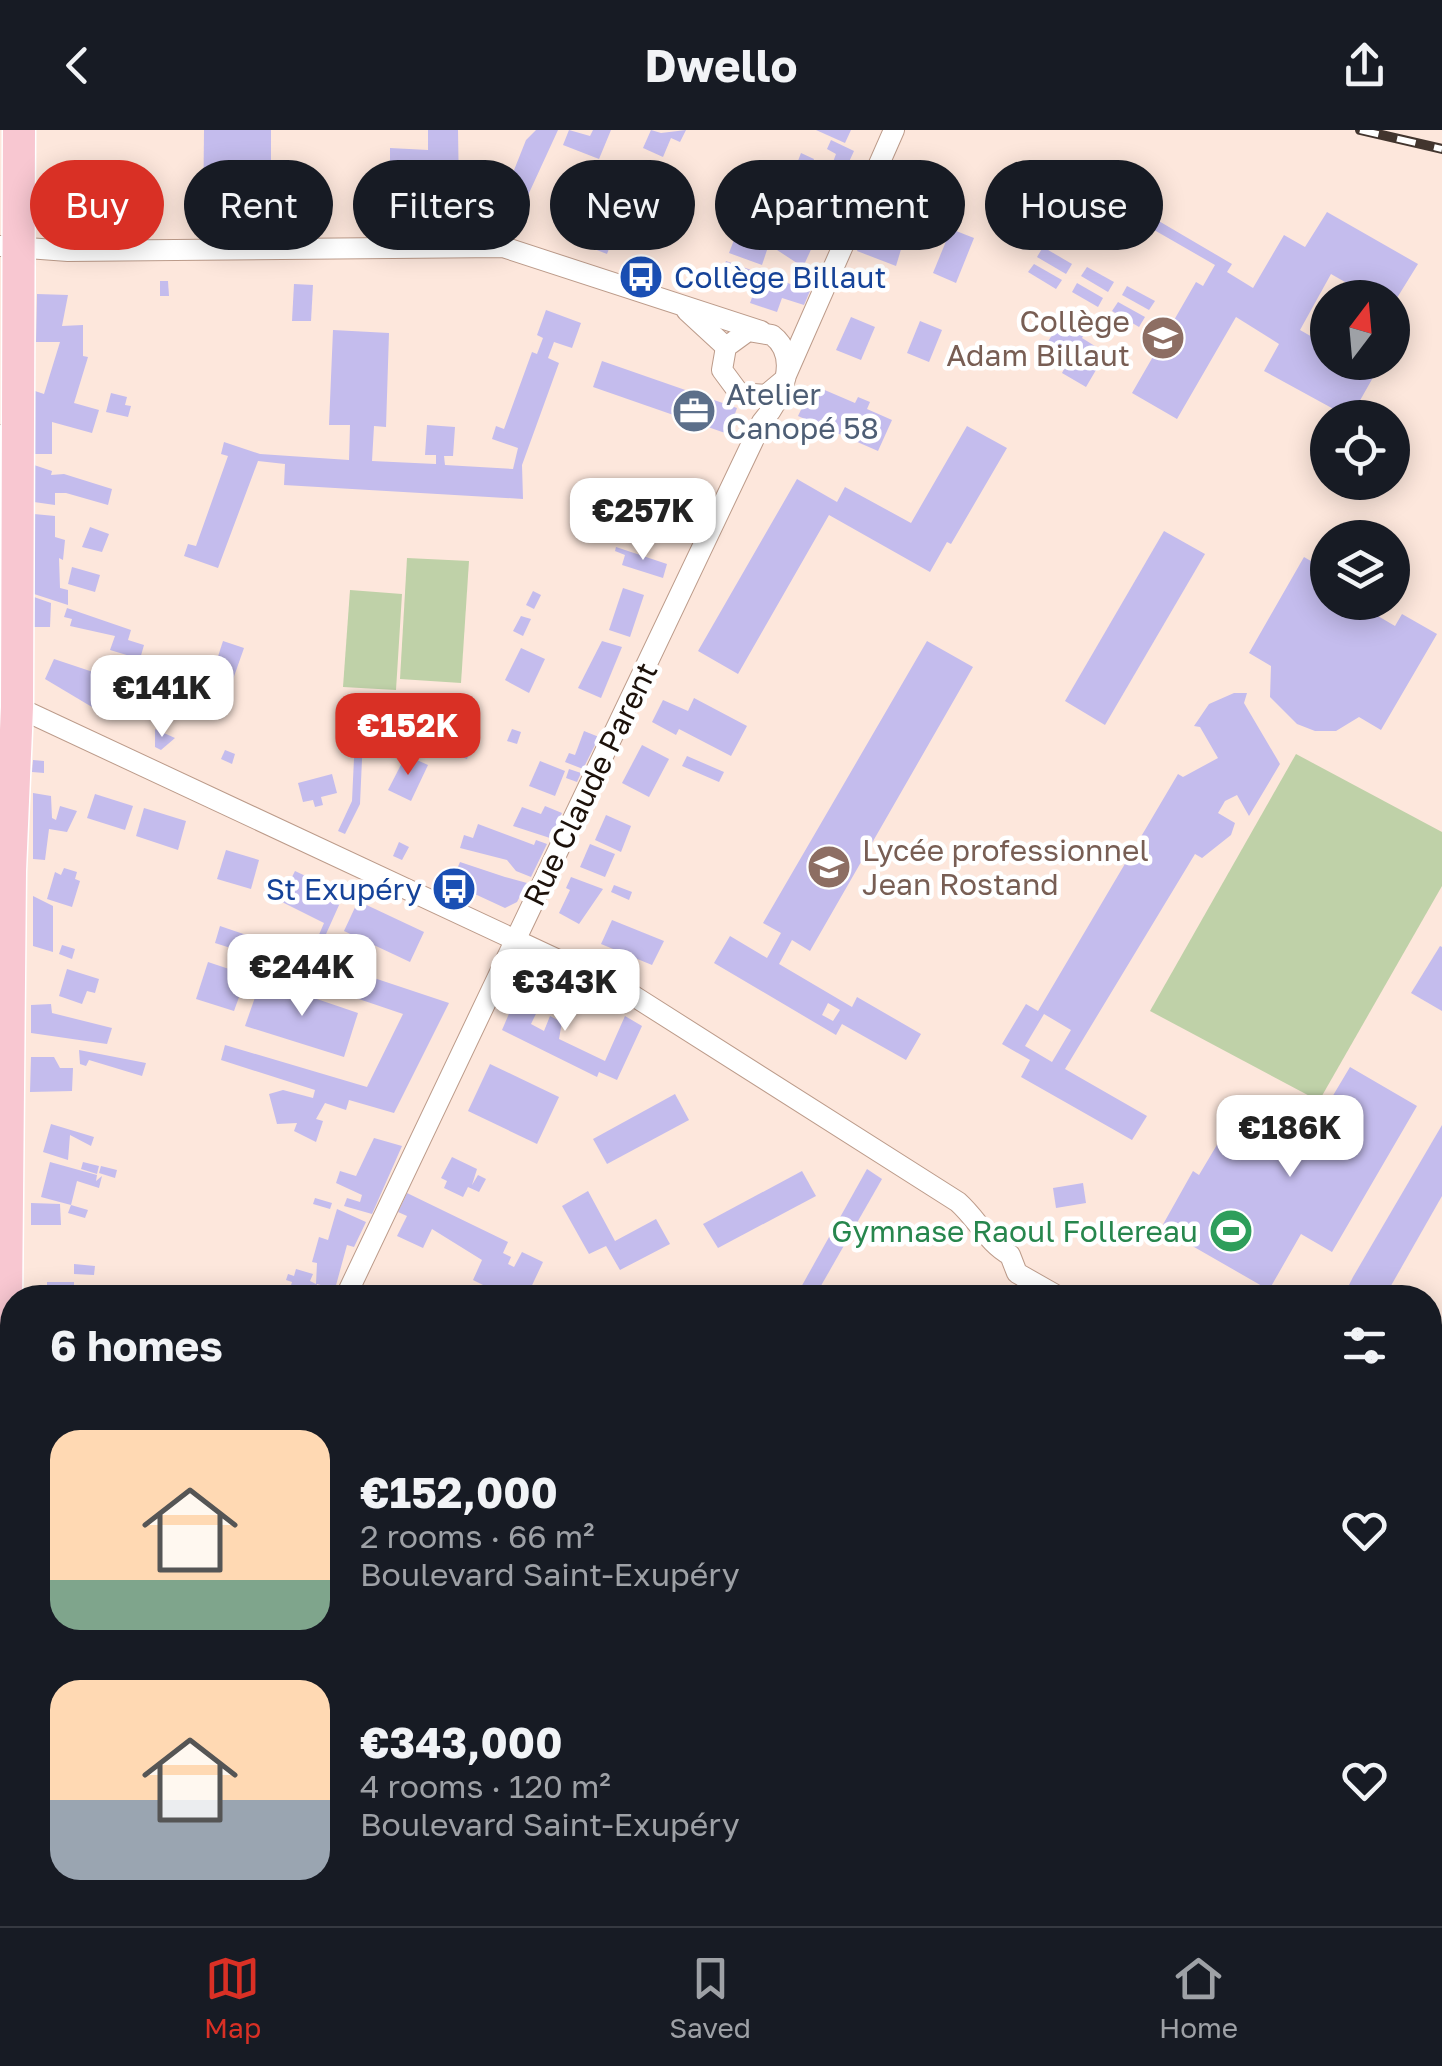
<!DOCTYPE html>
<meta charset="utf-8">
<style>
body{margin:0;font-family:"Golos Text",sans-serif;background:#20242c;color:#f1f3f6;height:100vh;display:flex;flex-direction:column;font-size:38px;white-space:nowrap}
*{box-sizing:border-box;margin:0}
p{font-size:32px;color:#9ea1a6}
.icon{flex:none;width:55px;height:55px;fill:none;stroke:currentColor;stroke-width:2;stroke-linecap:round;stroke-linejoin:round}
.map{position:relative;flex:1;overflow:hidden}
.drawer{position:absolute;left:0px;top:1155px;width:1442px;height:642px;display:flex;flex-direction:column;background:#171b24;border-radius:40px 40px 0 0;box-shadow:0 5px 25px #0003}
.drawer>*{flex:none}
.top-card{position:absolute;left:30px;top:30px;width:1382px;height:90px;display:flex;gap:20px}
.needle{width:65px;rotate:16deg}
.controls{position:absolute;left:1310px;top:150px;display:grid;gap:20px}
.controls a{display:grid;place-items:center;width:100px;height:100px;border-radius:50%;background:#171b24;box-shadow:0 5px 25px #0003;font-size:50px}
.price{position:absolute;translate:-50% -85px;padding:0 22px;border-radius:20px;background:#fff;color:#222;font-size:32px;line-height:65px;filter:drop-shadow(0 2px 5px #0008)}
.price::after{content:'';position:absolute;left:50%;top:60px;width:30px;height:22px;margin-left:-15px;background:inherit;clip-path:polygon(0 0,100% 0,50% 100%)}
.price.active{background:#d93025;color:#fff}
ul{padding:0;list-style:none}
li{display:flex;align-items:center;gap:30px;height:250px;padding:0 50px}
li span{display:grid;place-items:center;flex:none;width:280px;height:200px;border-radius:30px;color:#555}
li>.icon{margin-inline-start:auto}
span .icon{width:120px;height:120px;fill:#fffc;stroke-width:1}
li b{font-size:42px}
h2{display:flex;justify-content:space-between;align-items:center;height:120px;padding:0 50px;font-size:42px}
.pill{padding:0 35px;border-radius:45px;background:#171b24;box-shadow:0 5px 25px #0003;font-size:35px;line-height:90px}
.pill.active{background:#d93025;color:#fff}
header{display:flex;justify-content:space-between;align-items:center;height:130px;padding:0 50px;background:#171b24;font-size:45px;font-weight:700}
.tabs{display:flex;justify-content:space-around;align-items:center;height:140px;border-top:2px solid #363941;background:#171b24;font-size:28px;color:#9ea1a6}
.tabs a{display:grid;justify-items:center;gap:5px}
.tabs .active{color:#d93025}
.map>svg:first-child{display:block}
</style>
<header><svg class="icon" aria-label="back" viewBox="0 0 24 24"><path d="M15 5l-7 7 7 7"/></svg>Dwello<svg class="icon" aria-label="share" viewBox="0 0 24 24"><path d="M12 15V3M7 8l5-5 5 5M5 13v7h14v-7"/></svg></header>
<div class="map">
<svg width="1442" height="1796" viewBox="0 0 1442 1796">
<rect width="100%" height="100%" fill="#fde7dc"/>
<g fill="#bfd1a8">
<polygon points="407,428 469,431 461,553 400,549"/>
<polygon points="350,460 402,464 396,560 343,557"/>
<polygon points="1296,624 1442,702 1442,756 1319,971 1150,881"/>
</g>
<g fill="#c4bced" fill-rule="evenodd">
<polygon points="204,0 271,0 271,96 203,96"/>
<polygon points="428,0 458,0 459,62 429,62 428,46 390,48 390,18 428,20"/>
<polygon points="536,0 558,0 529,63 526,93 508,86 511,77 501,73 526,10"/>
<polygon points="569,0 590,6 593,0 611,0 599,29 563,15"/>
<polygon points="651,0 661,3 686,0 680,12 671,8 663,27 643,18"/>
<polygon points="816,0 851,0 845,13"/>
<polygon points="831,10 854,21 843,45 830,40 836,24 827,19"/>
<polygon points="801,23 814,29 812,35 817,40 841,51 830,76 801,58 808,42 796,36"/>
<polygon points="1095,37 1148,67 1140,80 1232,134 1227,142 1253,158 1284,105 1305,117 1327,82 1418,134 1392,176 1392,168 1373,168 1331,144 1300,200 1328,216 1328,232 1355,232 1375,244 1350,288 1264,241 1279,214 1236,187 1177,289 1132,263 1196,152 1203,156 1215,135 1135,89 1123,111 1070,80"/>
<polygon points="792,63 828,82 817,106 782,87"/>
<polygon points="596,76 622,85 607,124 584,115"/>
<polygon points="875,79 908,96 896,136 857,121"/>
<polygon points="760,86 785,97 781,104 757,93"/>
<polygon points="951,99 974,108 956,153 933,143"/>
<polygon points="737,102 769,114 762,135 729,123"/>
<polygon points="792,103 814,113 803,137 777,120"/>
<polygon points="1043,117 1072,134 1066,144 1037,127"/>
<polygon points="726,131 810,161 804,175 782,168 777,182 750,173 758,151 723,138"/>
<polygon points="1034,134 1062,150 1056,159 1028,142"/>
<polygon points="1087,137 1114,152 1108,162 1081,146"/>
<polygon points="160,151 168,151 169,166 160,166"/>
<polygon points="1077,153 1103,168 1098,177 1072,162"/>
<polygon points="294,154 313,155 311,191 292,191"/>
<polygon points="1127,156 1155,171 1149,180 1122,165"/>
<polygon points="37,164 68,165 62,196 83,195 83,226 88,227 74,273 99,280 92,303 52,292 52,324 35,324 35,261 44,264 60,212 36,212"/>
<polygon points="1118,172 1145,187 1139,197 1112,181"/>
<polygon points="1068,178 1092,191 1082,208 1106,223 1086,257 1062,243 1071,226 1046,215"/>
<polygon points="546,180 581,193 572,218 554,212 548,228 559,233 522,335 523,369 284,355 285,334 258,331 218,438 184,426 188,414 196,416 228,326 221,324 224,312 260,324 349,330 350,295 329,295 333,200 389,203 386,297 374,296 372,331 436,334 436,325 425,325 427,295 455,297 453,326 444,326 445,335 513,339 518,318 492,309 496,296 504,299 532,222 537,224 543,208 537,205"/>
<polygon points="851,187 875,197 861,230 836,220"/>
<polygon points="920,191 942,200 929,232 907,223"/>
<polygon points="602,231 737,278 728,304 593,257"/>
<polygon points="813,255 855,273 858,267 870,272 867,279 892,290 878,321 798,286"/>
<polygon points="111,263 127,267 125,275 131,276 128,287 106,282"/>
<polygon points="967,296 1007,318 951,414 947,412 930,442 829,385 738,544 698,521 797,349 837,372 845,357 911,393"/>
<polygon points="34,335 52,341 51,345 64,344 112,359 108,375 66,363 55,363 55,375 34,372"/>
<polygon points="683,369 694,373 691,382 679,378"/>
<polygon points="34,384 55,386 55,407 65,410 63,430 59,428 60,458 68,460 68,475 34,464"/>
<polygon points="90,397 109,404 102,422 82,417"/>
<polygon points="1164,401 1205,424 1105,595 1065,571"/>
<polygon points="616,417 667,434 663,448 622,435 625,425 615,421"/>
<polygon points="1304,427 1328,441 1328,472 1354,472 1395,496 1402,484 1437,504 1381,600 1359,587 1336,601 1315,601 1297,594 1270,567 1271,536 1249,523"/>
<polygon points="72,437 100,445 95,462 68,454"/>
<polygon points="623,458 644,465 630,507 609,500"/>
<polygon points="533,461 541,465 534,479 526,475"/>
<polygon points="34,467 51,473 50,497 34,497"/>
<polygon points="67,478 131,500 128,510 144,515 140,529 110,520 115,506 70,496 72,489 64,487"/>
<polygon points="521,486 531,489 523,506 513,501"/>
<polygon points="223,511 244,518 231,555 211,548"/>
<polygon points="602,511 622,517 601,568 578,558"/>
<path d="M 927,511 L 973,537 L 810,821 L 792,810 L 779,834 L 852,877 L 857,867 L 921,904 L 906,930 L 842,894 L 836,905 L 714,833 L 730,806 L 767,828 L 781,803 L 763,793 ZM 828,873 L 840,880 L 833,891 L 822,885 Z"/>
<polygon points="521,518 545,529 529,563 505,550"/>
<polygon points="54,529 111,548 139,567 129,587 97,580 45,549"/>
<path d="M 1234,563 L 1247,563 L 1244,573 L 1280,634 L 1249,686 L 1237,665 L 1225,671 L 1218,683 L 1235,693 L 1231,705 L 1202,728 L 1195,724 L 1065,939 L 1147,986 L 1132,1010 L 1021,947 L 1030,930 L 1002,914 L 1026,874 L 1038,881 L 1178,644 L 1183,647 L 1218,628 L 1200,597 L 1194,596 L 1209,574 ZM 1044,884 L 1071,900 L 1052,932 L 1025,916 Z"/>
<polygon points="694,568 747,596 731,626 679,599 676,605 652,592 663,570 688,581"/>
<polygon points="356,585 364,585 360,674 345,704 338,701 352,671"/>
<polygon points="155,599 175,608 161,620 155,617"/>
<polygon points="512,599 521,602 517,614 507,611"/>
<polygon points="584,601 599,607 583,639 565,632 569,623 575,625"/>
<polygon points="464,602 474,606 467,629 459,626"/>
<polygon points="642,615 669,629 649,667 622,653"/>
<polygon points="225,620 235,624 232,634 221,629"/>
<polygon points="406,625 428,635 411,671 388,660"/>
<polygon points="687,626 724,642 719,652 682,636"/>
<polygon points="33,630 44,631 44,643 32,642"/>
<polygon points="540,631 565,641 555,666 529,656"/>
<polygon points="569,639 581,643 577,652 566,648"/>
<polygon points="332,644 337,663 321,667 323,675 315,677 313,670 303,672 298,653"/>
<polygon points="33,663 51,666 52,688 56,690 60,676 77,681 67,702 49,699 45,730 33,729"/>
<polygon points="95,664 133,676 125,700 87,688"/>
<polygon points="545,676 562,683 550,708 513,696 522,677 541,684"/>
<polygon points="144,678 186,691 178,720 136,706"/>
<polygon points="606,685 631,696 621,722 595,710"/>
<polygon points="478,694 534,715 536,710 547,714 531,747 516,741 507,730 460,718 464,705 473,708"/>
<polygon points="399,712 409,717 402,730 393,726"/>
<polygon points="590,714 615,724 605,747 580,737"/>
<polygon points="226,720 259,730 251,759 217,749"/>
<polygon points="460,732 505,747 527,753 517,772 505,778 451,753"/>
<polygon points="64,738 77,742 75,749 80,751 72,777 47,769 55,742 61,745"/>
<polygon points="295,741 344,764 322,813 344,820 338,836 449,873 394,983 349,970 346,980 325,973 316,989 323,991 316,1012 294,1001 297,993 277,994 269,964 283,960 313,968 315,960 221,930 225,915 367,957 403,884 344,864 347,856 215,813 220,796 297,822 303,809 315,814 324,793 280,771"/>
<polygon points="571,747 603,759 579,794 559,783 570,760 566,758"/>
<polygon points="614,755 632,762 629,770 611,762"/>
<polygon points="33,766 53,776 53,822 33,816"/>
<polygon points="358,771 424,802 410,832 344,801"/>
<polygon points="612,790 664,811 652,835 601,814"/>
<polygon points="62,815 75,819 72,829 59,824"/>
<polygon points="1440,816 1442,817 1442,881 1411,863"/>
<polygon points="208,832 247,845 234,881 196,869"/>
<polygon points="67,839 99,849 95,863 87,861 82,874 59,866"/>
<polygon points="526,844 550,855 531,894 544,901 550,886 562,892 559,909 605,931 625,886 642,896 617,950 599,942 597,947 502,900"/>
<polygon points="261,850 358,883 344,927 245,896"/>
<polygon points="51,874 52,883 112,898 107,914 31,903 31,875"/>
<polygon points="79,920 146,933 142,946 89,930 86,936 80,934"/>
<polygon points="31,927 54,927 60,938 73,938 72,961 30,962"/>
<polygon points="490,934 559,967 537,1014 468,981"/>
<polygon points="1350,937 1417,976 1332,1122 1301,1104 1269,1160 1161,1098 1193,1041 1199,1045 1227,998 1241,1006 1252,986 1273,998 1289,972 1319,989"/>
<polygon points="675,964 689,990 607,1034 593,1009"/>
<polygon points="51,994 94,1007 91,1016 70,1005 68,1030 43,1022"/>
<polygon points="1442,995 1442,1066 1384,1168 1353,1168 1345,1163 1353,1147"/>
<polygon points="374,1008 402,1016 372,1084 344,1076 347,1068 360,1072 362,1065 336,1053 340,1041 356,1046"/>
<polygon points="452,1027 477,1039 472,1055 478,1045 486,1049 479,1062 468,1057 463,1067 444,1058 447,1051 441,1048"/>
<polygon points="50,1032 97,1045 96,1051 102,1046 99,1058 77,1051 71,1075 88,1080 85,1088 68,1083 71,1075 41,1067"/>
<polygon points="83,1032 99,1036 97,1044 81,1039"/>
<polygon points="101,1036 117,1040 115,1048 99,1043"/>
<polygon points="867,1039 882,1049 814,1168 795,1168"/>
<polygon points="802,1041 816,1066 718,1118 703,1094"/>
<polygon points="1083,1053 1086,1073 1056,1078 1053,1058"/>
<polygon points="588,1061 615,1111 656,1089 670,1114 620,1140 606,1116 589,1124 562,1076"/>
<polygon points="407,1063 508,1112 503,1123 511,1127 508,1134 514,1137 522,1122 543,1132 526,1168 509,1168 473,1150 482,1130 432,1099 423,1118 397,1106 407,1086 398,1082"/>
<polygon points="315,1068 332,1073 330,1079 313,1074"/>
<polygon points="31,1073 60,1074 61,1095 31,1095"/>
<polygon points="337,1079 366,1092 354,1117 347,1115 335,1159 317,1154 313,1168 287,1168 292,1152 286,1150 288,1144 294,1146 296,1139 313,1144 310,1151 316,1154 317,1133 312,1132 319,1107 328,1110"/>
<polygon points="74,1134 95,1136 94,1145 74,1144"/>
<rect x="47" y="1152" width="27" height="16"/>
<polygon points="737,1785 775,1785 770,1796"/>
<polygon points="804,1785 825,1796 830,1785 845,1785 871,1796 798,1796"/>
<polygon points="1018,1785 1048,1785 1046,1796 1016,1796"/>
<polygon points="1134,1785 1164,1785 1163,1796 1133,1796"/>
<polygon points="1249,1785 1296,1787 1295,1796 1248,1796"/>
<polygon points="1367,1785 1395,1785 1394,1796 1365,1796"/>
</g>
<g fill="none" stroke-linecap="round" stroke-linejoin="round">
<defs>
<g id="street">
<polyline points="0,116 68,121 503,117 761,201"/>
<polyline points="687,181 726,217"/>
<polyline points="787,243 894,0"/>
<polyline points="0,305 0,428"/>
<path d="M 17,577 L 629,863 L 958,1072 C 978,1090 988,1113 1010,1125 L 1017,1143 L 1061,1168"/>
<path d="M 345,1168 L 762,292 C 782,269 801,227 772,205 L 748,201 L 726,217 L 722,240 L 739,263 L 766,265 L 784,250"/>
<polyline points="1430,1342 1442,1344"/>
<polyline points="1430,1753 1442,1650"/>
<polyline points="878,1785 900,1796"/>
<polyline points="992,1796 994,1785"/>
<polyline points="1220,1796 1222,1785"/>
<polyline points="1425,1796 1426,1785"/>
</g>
<g id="primary">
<polyline points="12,1505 5,1414 6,1175 10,741 17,577 19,0"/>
<polyline points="0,1665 12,1657"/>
<polyline points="148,1785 159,1796"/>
<polyline points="0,1792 4,1796"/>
</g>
</defs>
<use href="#street" stroke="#bc9b8a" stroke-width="22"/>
<use href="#primary" stroke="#fff" stroke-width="35"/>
<use href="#street" stroke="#fff" stroke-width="20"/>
<use href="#primary" stroke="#f8c7d1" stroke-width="32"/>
<defs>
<polyline id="rail" points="1360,0 1442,19"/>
</defs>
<use href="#rail" stroke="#42352e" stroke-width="10"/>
<use href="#rail" stroke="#fff" stroke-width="6" stroke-dasharray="19" stroke-linecap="butt"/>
</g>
<defs>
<symbol id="bus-disc" viewBox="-11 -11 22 22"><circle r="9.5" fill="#1a4fb4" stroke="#fff"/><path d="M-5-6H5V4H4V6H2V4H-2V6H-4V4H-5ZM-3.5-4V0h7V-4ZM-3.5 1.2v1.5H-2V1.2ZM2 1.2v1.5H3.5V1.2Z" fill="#fff"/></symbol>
<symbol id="school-disc" viewBox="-11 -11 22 22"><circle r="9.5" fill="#8d6e63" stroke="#fff"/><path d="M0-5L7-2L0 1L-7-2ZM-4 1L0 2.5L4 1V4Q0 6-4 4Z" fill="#fff"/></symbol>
<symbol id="office-disc" viewBox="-11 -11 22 22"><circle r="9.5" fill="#5c6f8a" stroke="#fff"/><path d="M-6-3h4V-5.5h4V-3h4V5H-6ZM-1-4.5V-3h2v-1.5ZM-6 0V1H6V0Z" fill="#fff"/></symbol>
<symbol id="stadium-disc" viewBox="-11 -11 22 22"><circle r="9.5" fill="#2e9e5b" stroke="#fff"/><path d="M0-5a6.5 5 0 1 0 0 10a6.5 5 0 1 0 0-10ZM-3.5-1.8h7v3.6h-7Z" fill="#fff"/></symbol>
</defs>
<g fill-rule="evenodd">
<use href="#bus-disc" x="616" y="122" width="50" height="50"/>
<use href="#school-disc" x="1138" y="183" width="50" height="50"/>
<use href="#office-disc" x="669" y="256" width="50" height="50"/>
<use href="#school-disc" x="804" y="712" width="50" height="50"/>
<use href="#bus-disc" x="429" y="734" width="50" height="50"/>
<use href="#stadium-disc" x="1206" y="1076" width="50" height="50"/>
</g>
<g text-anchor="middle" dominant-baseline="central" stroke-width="9" stroke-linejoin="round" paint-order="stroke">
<g font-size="30" fill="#164399" stroke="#fff" text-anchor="start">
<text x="674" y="147">Collège Billaut</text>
<text x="422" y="759" text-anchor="end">St Exupéry</text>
</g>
<g font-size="30" fill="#785e54" stroke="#fff" text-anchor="end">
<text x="1130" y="191">Collège<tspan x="1130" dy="34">Adam Billaut</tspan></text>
<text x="862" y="720" text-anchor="start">Lycée professionnel<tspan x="862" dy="34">Jean Rostand</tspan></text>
</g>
<g font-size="30" fill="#4e5e75" stroke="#fff" text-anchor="start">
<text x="726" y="264">Atelier<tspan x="726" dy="34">Canopé 58</tspan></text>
</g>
<g font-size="30" fill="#1c110a" stroke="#fff">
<text transform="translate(590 654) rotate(-64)">Rue Claude Parent</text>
</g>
<g font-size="30" fill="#27864d" stroke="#fff" text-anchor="end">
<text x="1198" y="1101">Gymnase Raoul Follereau</text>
</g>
</g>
</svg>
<div class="controls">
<a><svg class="needle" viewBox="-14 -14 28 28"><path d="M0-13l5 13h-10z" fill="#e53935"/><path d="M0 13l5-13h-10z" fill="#9ea1a6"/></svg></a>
<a><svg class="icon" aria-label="locate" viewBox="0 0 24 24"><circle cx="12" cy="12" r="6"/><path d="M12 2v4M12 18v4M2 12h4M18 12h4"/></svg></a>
<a><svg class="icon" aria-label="layers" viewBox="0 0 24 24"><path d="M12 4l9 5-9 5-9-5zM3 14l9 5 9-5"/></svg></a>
</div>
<b class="price" style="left:643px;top:433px">€257K</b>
<b class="price" style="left:162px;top:610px">€141K</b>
<b class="price active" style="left:408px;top:648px">€152K</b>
<b class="price" style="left:302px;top:889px">€244K</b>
<b class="price" style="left:565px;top:904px">€343K</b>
<b class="price" style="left:1290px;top:1050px">€186K</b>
<div class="top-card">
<a class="pill active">Buy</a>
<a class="pill">Rent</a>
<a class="pill">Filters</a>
<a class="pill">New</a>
<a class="pill">Apartment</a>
<a class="pill">House</a>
</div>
<section class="drawer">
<h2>6 homes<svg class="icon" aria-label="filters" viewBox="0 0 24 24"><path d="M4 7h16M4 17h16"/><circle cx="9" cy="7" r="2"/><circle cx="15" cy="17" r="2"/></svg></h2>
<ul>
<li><span style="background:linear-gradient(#ffd9b3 75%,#7fa58c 0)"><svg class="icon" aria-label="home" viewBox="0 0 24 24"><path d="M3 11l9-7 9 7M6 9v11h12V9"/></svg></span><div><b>€152,000</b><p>2 rooms · 66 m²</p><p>Boulevard Saint-Exupéry</p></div><svg class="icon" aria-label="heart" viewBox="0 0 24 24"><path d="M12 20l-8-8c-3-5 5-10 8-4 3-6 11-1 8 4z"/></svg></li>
<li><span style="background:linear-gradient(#ffd9b3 60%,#9aa5b1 0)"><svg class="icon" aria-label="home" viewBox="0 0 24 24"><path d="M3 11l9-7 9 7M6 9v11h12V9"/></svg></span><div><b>€343,000</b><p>4 rooms · 120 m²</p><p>Boulevard Saint-Exupéry</p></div><svg class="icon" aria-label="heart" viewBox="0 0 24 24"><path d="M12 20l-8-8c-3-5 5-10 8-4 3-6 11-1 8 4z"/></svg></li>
</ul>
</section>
</div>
<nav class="tabs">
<a class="active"><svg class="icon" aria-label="map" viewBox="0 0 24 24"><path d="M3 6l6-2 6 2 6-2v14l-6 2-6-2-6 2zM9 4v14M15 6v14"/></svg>Map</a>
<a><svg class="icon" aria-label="saved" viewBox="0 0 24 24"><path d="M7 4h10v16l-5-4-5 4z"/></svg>Saved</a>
<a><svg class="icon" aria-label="home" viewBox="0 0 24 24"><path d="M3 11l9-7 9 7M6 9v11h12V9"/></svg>Home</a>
</nav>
